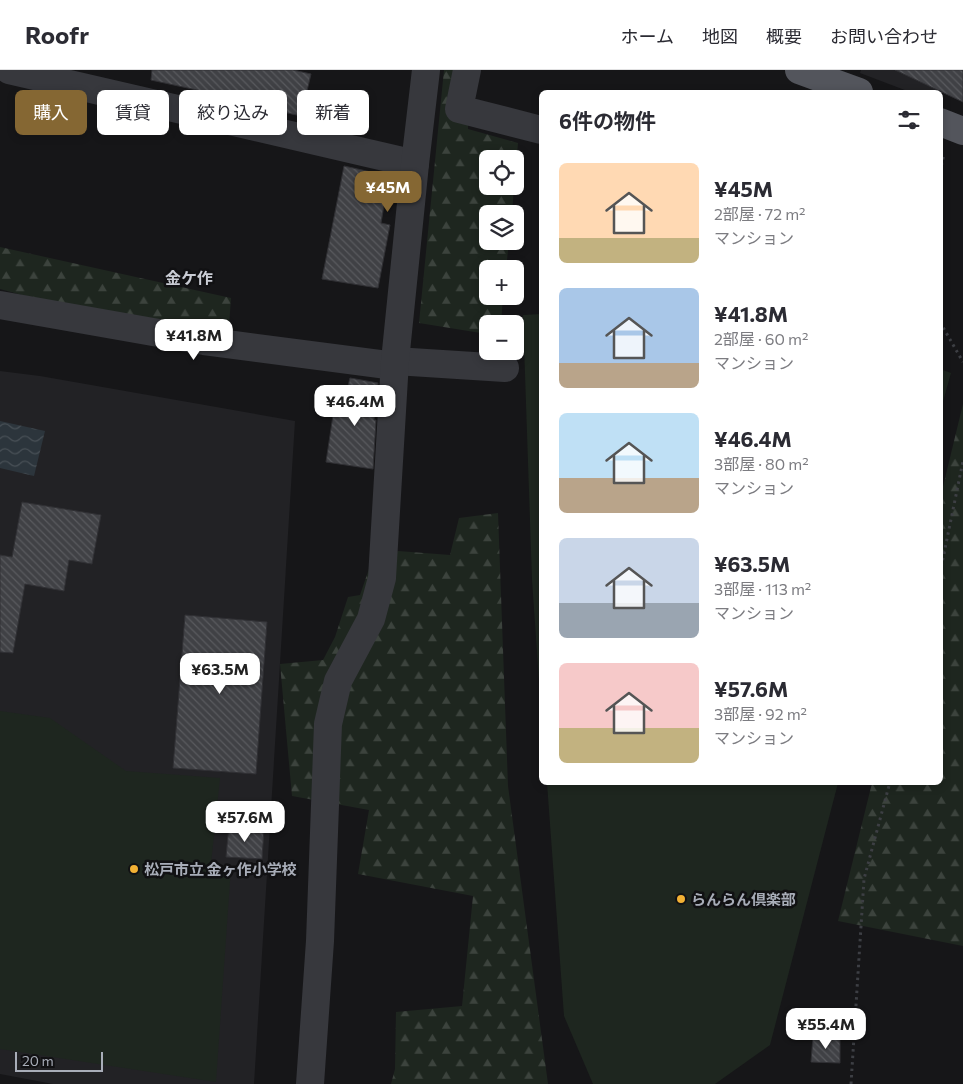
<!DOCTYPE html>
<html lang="ja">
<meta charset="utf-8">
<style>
body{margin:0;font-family:Commissioner,"Noto Sans JP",sans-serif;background:#f2f2f3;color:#2b2b33;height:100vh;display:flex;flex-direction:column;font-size:19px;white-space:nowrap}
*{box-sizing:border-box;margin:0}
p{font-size:16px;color:#7c7c81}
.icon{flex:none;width:28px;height:28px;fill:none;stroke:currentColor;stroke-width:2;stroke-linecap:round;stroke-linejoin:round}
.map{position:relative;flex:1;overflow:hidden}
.sheet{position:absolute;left:539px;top:20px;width:404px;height:695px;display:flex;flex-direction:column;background:#fff;border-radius:8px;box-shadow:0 2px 8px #0003}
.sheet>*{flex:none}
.banner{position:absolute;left:15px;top:20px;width:449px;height:45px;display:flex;gap:10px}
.controls{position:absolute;left:479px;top:80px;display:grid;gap:10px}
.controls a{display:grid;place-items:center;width:45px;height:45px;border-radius:8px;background:#fff;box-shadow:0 2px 8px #0003;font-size:25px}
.scale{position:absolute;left:15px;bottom:12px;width:88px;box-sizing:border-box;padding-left:5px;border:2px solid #a8adb8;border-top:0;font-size:14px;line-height:18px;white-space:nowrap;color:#a8adb8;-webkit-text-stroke:4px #111113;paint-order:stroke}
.price{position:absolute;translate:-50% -42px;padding:0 11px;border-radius:10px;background:#fff;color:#222;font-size:16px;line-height:32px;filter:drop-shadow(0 1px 2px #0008)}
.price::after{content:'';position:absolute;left:50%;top:30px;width:15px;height:11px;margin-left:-8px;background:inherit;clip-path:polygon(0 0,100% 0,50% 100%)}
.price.on{background:#856733;color:#fff}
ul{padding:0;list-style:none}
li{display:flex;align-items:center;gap:15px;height:125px;padding:0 20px}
li span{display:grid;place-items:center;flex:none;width:140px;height:100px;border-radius:8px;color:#555}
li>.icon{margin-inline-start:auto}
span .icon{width:60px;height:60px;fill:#fffc;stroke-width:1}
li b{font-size:21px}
h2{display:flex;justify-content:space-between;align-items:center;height:60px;padding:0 20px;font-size:21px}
.pill{padding:0 18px;border-radius:8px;background:#fff;box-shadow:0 2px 8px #0003;font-size:18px;line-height:45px}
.pill.on{background:#856733;color:#fff}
header{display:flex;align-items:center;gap:30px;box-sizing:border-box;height:70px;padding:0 25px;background:#fff;border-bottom:1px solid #e1e1e2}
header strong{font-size:24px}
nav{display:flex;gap:28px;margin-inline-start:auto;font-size:18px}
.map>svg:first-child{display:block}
</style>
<header>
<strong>Roofr</strong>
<nav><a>ホーム</a><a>地図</a><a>概要</a><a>お問い合わせ</a></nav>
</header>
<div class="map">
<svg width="963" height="1014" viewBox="0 0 963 1014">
<defs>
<pattern id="forest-firs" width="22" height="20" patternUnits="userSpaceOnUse" patternTransform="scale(1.25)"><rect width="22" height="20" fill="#1e261f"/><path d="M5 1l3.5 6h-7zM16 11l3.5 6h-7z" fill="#3c433d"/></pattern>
<pattern id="water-waves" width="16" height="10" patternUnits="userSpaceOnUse" patternTransform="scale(1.25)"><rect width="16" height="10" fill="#2c353c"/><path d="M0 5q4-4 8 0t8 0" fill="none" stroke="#485056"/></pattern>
<pattern id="building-back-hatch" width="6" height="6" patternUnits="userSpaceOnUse" patternTransform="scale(1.25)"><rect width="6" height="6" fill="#404145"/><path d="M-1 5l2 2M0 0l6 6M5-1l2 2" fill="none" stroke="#595a5e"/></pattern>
</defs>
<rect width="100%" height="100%" fill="#161618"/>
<g fill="#222225">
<polygon points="861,0 951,0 940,25 940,22 910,22 860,3"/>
<polygon points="0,301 40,306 295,351 254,1014 53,1014 0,1004"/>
</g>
<g fill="url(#forest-firs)">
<polygon points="444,0 469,0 468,59 518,73 515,108 515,89 488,89 488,116 514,116 512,144 488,144 488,171 509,171 506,199 488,199 488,226 503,226 501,254 488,254 487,264 419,253"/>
<polygon points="0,177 231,228 228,269 66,237 0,219"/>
<polygon points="963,334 963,876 838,851 872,713 940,712 940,429"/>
<polygon points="498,443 508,716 548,1014 391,1014 395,999 396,942 462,936 473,826 358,804 369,740 292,726 280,594 323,590 335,567 348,527 360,525 370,496 398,481 450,485 459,448"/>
</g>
<g fill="#1e261f">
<polygon points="541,244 541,640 532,510 523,245"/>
<polygon points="940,299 951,303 940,342"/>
<polygon points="0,641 50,648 126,701 220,708 211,794 231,797 216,1012 0,979"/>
<polygon points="547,713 838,713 770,975 715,1014 593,1014 564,946"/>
</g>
<polygon fill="url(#water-waves)" points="0,351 45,361 34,406 0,398"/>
<g fill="url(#building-back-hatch)" stroke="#303034">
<polygon points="152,0 293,0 311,4 301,46 237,32 238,29 151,10"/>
<polygon points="895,0 963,0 963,32"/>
<polygon points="344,96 389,106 381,153 390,155 378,218 322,209"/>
<polygon points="350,308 378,313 374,350 376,350 373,399 326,392 334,339 342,340"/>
<polygon points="22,432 101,445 92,494 69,490 64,521 25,514 13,583 0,582 0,485 12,487"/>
<polygon points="185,545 267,552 256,704 173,698"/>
<polygon points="229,755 264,759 262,789 226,787"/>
<polygon points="813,967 840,968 840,993 811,992"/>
</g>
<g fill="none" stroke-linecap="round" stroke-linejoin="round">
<g stroke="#3d3f44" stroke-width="3" stroke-dasharray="2.5 4" stroke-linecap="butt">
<polyline points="940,102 944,84"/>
<polyline points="940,252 963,292"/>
<polyline points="940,503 963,391"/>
<polyline points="851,1014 864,809 890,712"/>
</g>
<g stroke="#37383d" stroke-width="28">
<polyline points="9,0 415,94"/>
<polyline points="467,0 459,39 541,60"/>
<polyline points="0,235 204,271 395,296"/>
<polyline points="395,291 505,298"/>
<polyline points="310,1014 320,871 328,654 338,611 371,549 382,508 395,291 415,94 426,0"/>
</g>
<g stroke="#53555c" stroke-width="28">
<polyline points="799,0 859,22"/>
<polyline points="940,52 963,61"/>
</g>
</g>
<g fill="#f2b134" stroke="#111113" stroke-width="2">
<circle cx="134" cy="799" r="5"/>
<circle cx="681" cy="829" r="5"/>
</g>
<g text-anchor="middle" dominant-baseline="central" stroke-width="5" stroke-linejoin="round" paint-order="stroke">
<g font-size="15" font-weight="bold" fill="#a8adb8" stroke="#111113" text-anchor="start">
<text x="144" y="799">松戸市立 金ヶ作小学校</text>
<text x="691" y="829">らんらん倶楽部</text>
</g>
<g font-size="16" font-weight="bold" fill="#c9ccd4" stroke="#111113">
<text x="189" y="207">金ケ作</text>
</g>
</g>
</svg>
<div class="controls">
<a><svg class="icon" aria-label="locate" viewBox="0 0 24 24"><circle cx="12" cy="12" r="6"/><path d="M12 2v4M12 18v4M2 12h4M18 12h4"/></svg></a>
<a><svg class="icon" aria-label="layers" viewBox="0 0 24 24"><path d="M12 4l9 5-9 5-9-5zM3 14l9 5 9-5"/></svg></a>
<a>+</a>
<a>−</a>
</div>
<div class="scale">20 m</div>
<b class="price on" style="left:388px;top:143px">¥45M</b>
<b class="price" style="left:194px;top:291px">¥41.8M</b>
<b class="price" style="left:355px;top:357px">¥46.4M</b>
<b class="price" style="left:220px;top:625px">¥63.5M</b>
<b class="price" style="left:245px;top:773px">¥57.6M</b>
<b class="price" style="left:826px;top:980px">¥55.4M</b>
<div class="banner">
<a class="pill on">購入</a>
<a class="pill">賃貸</a>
<a class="pill">絞り込み</a>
<a class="pill">新着</a>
</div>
<section class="sheet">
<h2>6件の物件<svg class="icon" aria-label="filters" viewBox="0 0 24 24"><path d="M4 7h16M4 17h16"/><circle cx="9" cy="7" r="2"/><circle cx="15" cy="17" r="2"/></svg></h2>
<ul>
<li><span style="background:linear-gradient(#ffd9b3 75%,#c2b280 0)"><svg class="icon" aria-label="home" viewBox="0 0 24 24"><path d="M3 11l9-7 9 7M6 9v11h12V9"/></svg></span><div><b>¥45M</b><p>2部屋 · 72 m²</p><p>マンション</p></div></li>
<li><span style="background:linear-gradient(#a9c7e8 75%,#b9a48a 0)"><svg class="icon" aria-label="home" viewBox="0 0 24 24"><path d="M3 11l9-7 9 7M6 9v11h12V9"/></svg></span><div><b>¥41.8M</b><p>2部屋 · 60 m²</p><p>マンション</p></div></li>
<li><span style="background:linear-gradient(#bfe0f5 65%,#b9a48a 0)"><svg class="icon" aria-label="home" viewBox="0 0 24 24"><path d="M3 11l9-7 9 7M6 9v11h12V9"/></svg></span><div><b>¥46.4M</b><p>3部屋 · 80 m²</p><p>マンション</p></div></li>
<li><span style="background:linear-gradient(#c9d6e8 65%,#9aa5b1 0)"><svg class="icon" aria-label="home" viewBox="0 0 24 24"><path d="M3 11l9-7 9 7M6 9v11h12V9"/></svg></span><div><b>¥63.5M</b><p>3部屋 · 113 m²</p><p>マンション</p></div></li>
<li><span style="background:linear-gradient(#f6c9c9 65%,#c2b280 0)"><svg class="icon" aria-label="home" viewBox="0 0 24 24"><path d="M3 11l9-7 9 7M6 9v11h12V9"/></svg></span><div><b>¥57.6M</b><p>3部屋 · 92 m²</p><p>マンション</p></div></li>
</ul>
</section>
</div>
